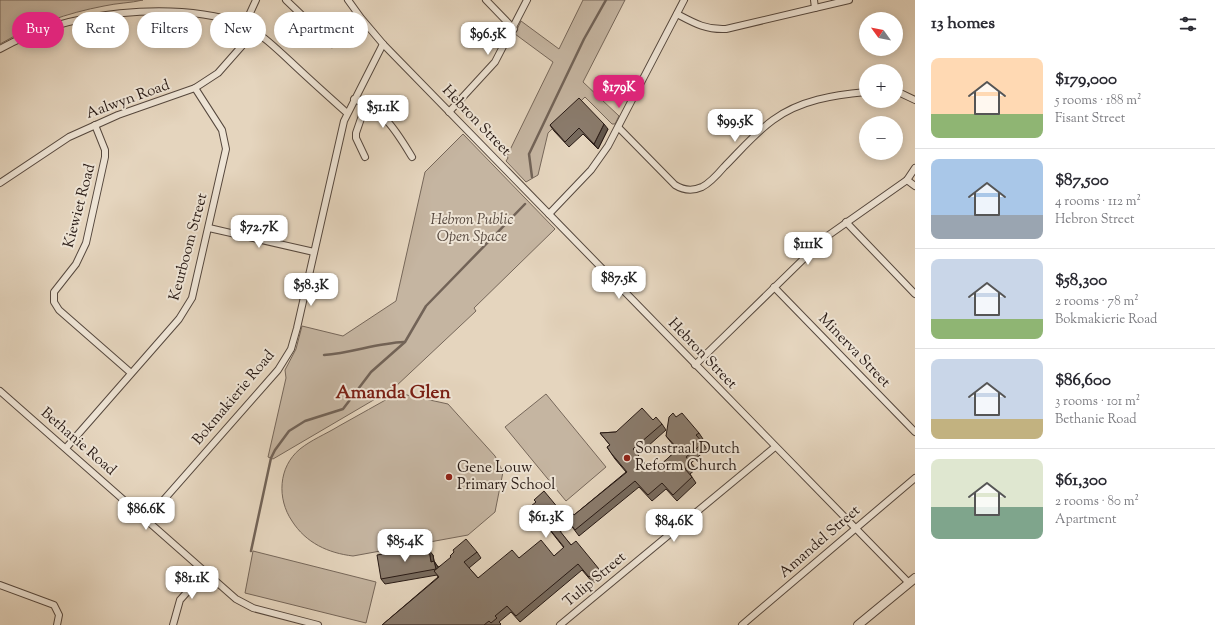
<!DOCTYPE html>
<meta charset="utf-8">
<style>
body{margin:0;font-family:"Sorts Mill Goudy",serif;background:#f7f7f7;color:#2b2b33;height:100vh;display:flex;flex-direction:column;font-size:15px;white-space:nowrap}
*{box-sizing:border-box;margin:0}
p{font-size:13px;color:#7c7c81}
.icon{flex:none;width:22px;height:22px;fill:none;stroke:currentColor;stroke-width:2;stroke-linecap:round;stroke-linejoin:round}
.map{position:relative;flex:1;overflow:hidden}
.details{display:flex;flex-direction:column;background:#fff;width:300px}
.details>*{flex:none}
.hud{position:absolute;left:12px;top:12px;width:380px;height:36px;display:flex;gap:8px}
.needle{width:26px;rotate:303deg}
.buttons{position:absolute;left:859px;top:12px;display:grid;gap:8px}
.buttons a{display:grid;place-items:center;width:44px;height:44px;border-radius:50%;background:#fff;box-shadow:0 2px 10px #0003;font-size:20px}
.price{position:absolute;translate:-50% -34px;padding:0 9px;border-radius:8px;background:#fff;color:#222;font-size:13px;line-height:26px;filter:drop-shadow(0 1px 2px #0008)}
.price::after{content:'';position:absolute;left:50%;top:24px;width:12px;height:9px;margin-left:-6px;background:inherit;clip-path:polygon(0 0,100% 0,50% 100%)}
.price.selected{background:#db2777;color:#fff}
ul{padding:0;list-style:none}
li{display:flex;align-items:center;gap:12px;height:100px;padding:0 16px}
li+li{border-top:1px solid #e1e1e2}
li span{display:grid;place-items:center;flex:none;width:112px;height:80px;border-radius:8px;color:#555}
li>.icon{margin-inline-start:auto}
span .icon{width:48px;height:48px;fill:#fffc;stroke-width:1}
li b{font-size:17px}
h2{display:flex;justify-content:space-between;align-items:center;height:48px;padding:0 16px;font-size:17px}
.chip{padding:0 14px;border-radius:18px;background:#fff;box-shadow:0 2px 10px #0003;font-size:14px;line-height:36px}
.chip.selected{background:#db2777;color:#fff}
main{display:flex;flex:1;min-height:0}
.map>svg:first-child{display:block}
</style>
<main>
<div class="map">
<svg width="915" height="625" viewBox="0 0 915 625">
<rect width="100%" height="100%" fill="#e5d5be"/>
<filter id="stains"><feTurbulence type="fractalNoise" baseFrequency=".005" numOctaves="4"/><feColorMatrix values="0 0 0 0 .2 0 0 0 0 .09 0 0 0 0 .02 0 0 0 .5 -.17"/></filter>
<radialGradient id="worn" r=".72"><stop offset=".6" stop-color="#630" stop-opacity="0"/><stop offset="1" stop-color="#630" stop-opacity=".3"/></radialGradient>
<g fill="#c5b5a1" stroke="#76675a">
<path d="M 0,0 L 143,0 C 131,3 117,3 104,6 C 67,13 33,25 0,44 Z"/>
<polygon points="583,0 625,0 583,82 619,116 615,124 612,124 585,97 548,133 538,175 526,182 506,161 508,158 507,156 553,62 515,34 521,21 559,49"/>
<polygon points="463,134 555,229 474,308 476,311 394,388 273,459 268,457 286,378 285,370 296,349 302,326 343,336 396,301 425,172"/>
<path d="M 398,393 L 448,404 L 495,456 L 503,472 L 495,512 L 468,535 L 353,556 C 328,553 306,543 292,521 C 277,499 278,467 300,449 C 311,440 326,434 339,426 C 359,415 378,404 398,393 Z"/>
<polygon points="546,394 606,467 566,501 505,427"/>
<polygon points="253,551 376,582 366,623 245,593"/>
</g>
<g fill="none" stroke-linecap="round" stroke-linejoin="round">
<g stroke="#726357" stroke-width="2.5">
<polyline points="532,177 529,154 584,39 606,0"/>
<path d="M 324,355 C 352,353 377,343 404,342"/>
<polyline points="251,551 271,458 275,450 289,431 305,421 343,409 371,372 405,342 426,306 525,204"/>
</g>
<defs>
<g id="minor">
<polyline points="286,0 332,44"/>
<polyline points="348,0 361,18 383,44 909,583"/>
<polyline points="486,0 514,29"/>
<polyline points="814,0 815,8"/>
<path d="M 677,14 C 694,23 706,30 726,29 L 849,0"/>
<polyline points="245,24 256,0"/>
<path d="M 0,49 C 67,11 172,0 244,24 C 261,34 276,48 291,62 C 309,79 328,96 347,113"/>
<polyline points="896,91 915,100"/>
<path d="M 354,99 C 385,111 396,131 412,157"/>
<polyline points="449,112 495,62 527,0"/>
<polyline points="95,125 105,150 105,157 86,243 76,264 54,292 54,302 59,310 131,373"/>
<path d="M 619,128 L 675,185 C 683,190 693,191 702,187 C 710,183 718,174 724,167 C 740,151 755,133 773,120 C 800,100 834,95 866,92"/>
<polyline points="365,157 356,138 356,133 366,104"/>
<polyline points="907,180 915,186"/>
<polyline points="0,183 69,137 118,115 195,88 218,73 255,31"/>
<polyline points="549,214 591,170 608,146 684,0"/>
<polyline points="846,222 915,294"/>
<polyline points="209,228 314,252"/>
<polyline points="774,287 915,432"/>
<polyline points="695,365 826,237 907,180 915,168"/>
<polyline points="0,391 236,599 253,608 318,625"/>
<polyline points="66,448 179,319 192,298 226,149 222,130 195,88"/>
<polyline points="146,520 278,370 291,349 297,328 344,121 383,44"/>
<polyline points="0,585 54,605 59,615 57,625"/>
<polyline points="173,625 180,600 205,572"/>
<polyline points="560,625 775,447"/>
<polyline points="742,625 915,478"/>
</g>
<polyline id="tertiary" points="858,625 915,578"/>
</defs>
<use href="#minor" stroke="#56483e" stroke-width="8"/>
<use href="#tertiary" stroke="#56483e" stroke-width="10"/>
<use href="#minor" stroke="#eee4d5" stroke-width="6"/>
<use href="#tertiary" stroke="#eee4d5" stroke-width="8"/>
</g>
<g fill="#776a5d" stroke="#271914">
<polygon points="550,125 608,129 598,149 583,134 569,147 554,131"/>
<polygon points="676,417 699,433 703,439 701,441 707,449 691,463 696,469 690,474 696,483 677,501 666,489 652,501 639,487 579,536 570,524 560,532 571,545 599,569 603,575 593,583 582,570 520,622 511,612 499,622 501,624 500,625 382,625 438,577 437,575 385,584 381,579 425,547 427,550 433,555 434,561 438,567 477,552 481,558 469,568 478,578 519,558 554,556 564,548 531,506 564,515 574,515 626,472 615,459 607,447 610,445 600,433 616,432 653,420 662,424 666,430 638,455 650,469 656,469 677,450 666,436"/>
</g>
<g fill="#61564c" stroke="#271914">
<polygon points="604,124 608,129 598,149 594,144"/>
<polygon points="429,550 433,555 435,567 431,562"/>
<polygon points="434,561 438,567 440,574 436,569"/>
</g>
<g fill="#8a7b6c" stroke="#271914">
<polygon points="579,98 604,124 594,144 579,128 565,142 550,125"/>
<polygon points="642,408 653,420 656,417 662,424 633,449 650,469 656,469 678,449 666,436 669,417 673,413 676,417 682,413 699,433 696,435 703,443 686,457 691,463 685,469 692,477 673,495 662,483 648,495 635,481 575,530 566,518 556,526 571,545 576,541 599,569 589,577 578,564 516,616 507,606 495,616 497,618 491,623 489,621 484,625 382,625 439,577 434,571 451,557 450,556 454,552 453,550 466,539 477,552 464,562 478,578 512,550 519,558 541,540 554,556 564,547 531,506 536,502 534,500 544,491 564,515 570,510 574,515 627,472 611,453 607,447 610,445 600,433 616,432"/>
<polygon points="425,547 425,551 429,550 431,562 434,561 436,569 381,579 377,555"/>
</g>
<g fill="#8f2418" stroke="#eee4d5" stroke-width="1.5">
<circle cx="627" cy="458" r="4"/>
<circle cx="449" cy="477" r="4"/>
</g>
<g text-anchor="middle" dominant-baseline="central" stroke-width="4" stroke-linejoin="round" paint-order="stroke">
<g font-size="15" fill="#271914" stroke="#eee4d5">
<text transform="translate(128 100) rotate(-20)">Aalwyn Road</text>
<text transform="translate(476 121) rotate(46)">Hebron Street</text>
<text transform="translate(80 206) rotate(-75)">Kiewiet Road</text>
<text transform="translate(189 247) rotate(-75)">Keurboom Street</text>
<text transform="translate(854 351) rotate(46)">Minerva Street</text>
<text transform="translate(702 354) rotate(46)">Hebron Street</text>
<text transform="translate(234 398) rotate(-50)">Bokmakierie Road</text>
<text transform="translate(78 442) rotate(41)">Bethanie Road</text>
<text transform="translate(820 542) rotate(-41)">Amandel Street</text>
<text transform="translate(595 580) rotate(-40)">Tulip Street</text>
</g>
<g font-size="15" font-style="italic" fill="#56483e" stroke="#eee4d5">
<text x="472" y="220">Hebron Public<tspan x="472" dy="17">Open Space</tspan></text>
</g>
<g font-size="15" fill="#271914" stroke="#eee4d5" text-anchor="start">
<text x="635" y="449">Sonstraal Dutch<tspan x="635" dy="17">Reform Church</tspan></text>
<text x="457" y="468">Gene Louw<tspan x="457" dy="17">Primary School</tspan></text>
</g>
<g font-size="19" font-weight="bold" fill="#7a1f14" stroke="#eee4d5">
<text x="393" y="393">Amanda Glen</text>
</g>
</g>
<rect width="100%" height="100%" filter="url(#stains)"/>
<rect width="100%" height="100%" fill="url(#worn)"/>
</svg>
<div class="buttons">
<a><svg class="needle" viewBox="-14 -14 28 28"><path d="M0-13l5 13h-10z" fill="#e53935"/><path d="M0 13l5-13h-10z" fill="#7c7c81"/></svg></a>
<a>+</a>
<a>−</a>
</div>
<b class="price" style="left:488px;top:56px">$96.5K</b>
<b class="price selected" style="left:619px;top:109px">$179K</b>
<b class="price" style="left:383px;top:129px">$51.1K</b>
<b class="price" style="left:735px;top:143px">$99.5K</b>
<b class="price" style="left:259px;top:249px">$72.7K</b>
<b class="price" style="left:808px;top:266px">$111K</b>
<b class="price" style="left:619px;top:300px">$87.5K</b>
<b class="price" style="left:311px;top:307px">$58.3K</b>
<b class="price" style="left:146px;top:531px">$86.6K</b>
<b class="price" style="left:546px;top:539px">$61.3K</b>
<b class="price" style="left:674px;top:543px">$84.6K</b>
<b class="price" style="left:405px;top:563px">$85.4K</b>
<b class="price" style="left:192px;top:600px">$81.1K</b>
<div class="hud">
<a class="chip selected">Buy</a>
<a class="chip">Rent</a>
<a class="chip">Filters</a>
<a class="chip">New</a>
<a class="chip">Apartment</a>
</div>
</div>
<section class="details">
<h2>13 homes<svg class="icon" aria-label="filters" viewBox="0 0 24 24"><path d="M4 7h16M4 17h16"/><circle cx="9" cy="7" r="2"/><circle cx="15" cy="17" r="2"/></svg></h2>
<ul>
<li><span style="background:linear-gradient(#ffd9b3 70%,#8fb573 0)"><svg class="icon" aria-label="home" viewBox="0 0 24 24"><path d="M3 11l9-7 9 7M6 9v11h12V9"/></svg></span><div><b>$179,000</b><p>5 rooms · 188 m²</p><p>Fisant Street</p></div></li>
<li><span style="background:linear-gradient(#a9c7e8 70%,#9aa5b1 0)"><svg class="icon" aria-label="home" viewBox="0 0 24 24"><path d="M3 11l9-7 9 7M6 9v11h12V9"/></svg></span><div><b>$87,500</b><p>4 rooms · 112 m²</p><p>Hebron Street</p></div></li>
<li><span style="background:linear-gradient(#c9d6e8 75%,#8fb573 0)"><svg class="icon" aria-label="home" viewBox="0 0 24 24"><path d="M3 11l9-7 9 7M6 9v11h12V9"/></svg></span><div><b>$58,300</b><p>2 rooms · 78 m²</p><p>Bokmakierie Road</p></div></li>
<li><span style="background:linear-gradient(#c9d6e8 75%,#c2b280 0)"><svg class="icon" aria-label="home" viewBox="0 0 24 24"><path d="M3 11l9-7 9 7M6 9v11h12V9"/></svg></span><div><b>$86,600</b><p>3 rooms · 101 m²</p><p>Bethanie Road</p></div></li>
<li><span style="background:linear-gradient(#dfe7d0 60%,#7fa58c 0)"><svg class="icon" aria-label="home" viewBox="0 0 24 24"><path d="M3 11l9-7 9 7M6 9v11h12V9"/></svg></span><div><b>$61,300</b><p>2 rooms · 80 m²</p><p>Apartment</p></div></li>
</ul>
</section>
</main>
